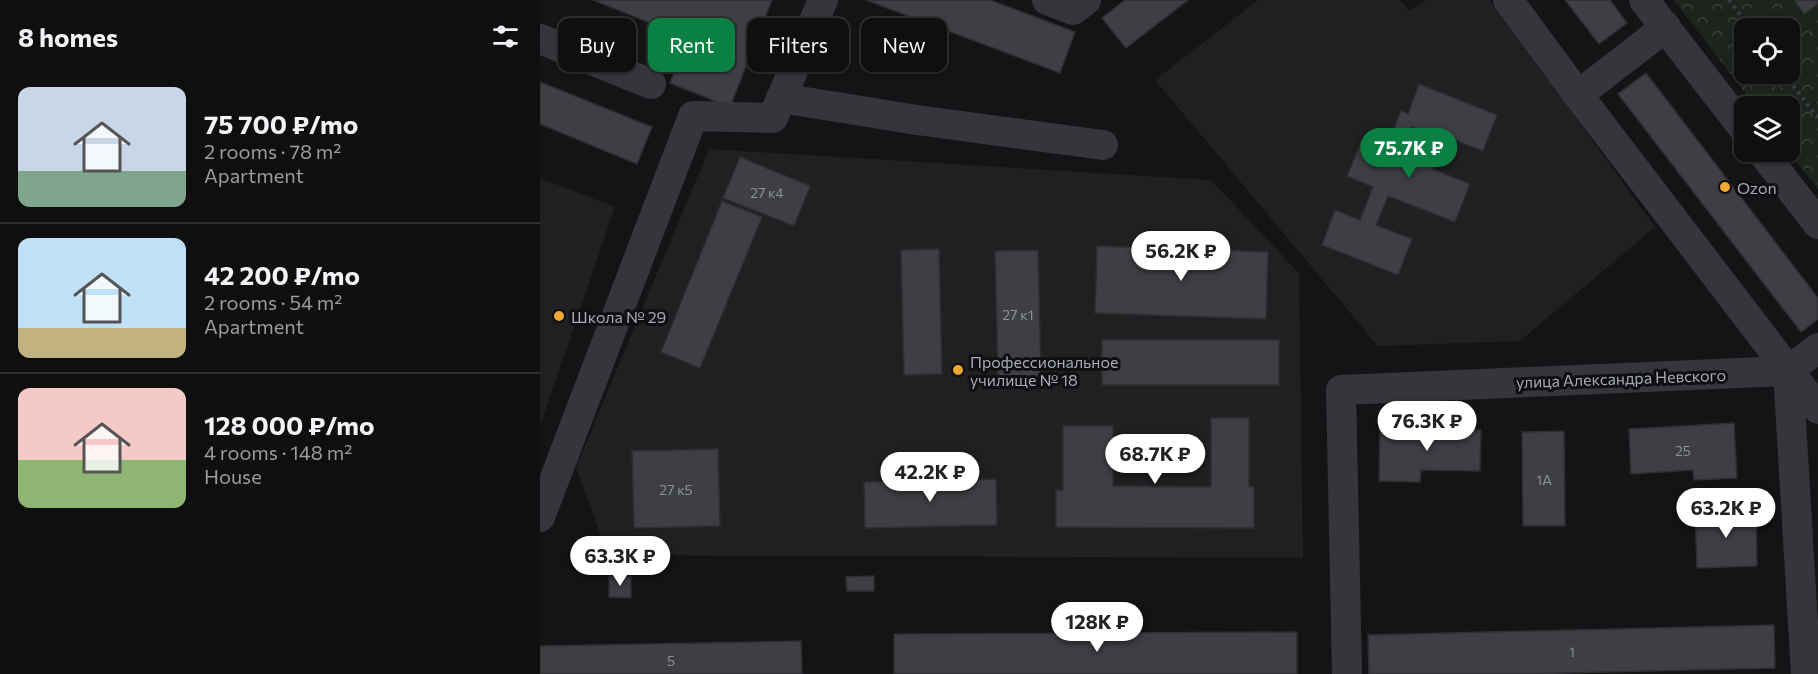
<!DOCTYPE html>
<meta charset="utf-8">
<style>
body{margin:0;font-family:Commissioner,sans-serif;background:#181819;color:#f1f3f6;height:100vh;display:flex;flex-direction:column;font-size:22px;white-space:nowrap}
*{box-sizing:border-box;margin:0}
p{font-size:20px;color:#9b9c9f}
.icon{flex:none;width:33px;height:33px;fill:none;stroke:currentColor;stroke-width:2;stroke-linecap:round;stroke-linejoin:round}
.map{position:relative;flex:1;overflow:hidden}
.panel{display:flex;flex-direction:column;background:#0f0f10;width:540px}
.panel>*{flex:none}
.hud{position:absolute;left:18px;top:18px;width:570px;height:54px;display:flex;gap:12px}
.tools{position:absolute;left:1194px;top:18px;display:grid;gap:12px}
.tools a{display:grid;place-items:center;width:66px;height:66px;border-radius:12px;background:#0f0f10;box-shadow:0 2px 4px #0004,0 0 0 2px #2f2f30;font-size:30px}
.price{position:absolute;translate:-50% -51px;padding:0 14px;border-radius:21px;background:#fff;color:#222;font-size:20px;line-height:39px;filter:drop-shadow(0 2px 3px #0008)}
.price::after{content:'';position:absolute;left:50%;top:36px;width:18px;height:14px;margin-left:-9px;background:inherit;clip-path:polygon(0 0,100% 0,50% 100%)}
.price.current{background:#0b8043;color:#fff}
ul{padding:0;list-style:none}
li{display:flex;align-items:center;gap:18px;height:150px;padding:0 18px}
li+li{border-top:2px solid #2f2f30}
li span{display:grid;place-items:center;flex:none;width:168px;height:120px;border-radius:12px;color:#555}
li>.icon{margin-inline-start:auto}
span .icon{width:72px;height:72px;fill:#fffc;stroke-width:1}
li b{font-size:26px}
h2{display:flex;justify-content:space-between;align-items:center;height:72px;padding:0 18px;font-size:26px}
.tag{padding:0 21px;border-radius:12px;background:#0f0f10;box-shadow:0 2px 4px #0004,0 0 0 2px #2f2f30;font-size:21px;line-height:54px}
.tag.current{background:#0b8043;color:#fff}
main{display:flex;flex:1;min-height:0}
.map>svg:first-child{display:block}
</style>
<main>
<section class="panel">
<h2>8 homes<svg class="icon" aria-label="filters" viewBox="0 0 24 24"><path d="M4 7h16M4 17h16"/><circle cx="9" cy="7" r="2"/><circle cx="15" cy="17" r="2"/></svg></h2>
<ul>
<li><span style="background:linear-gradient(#c9d6e8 70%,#7fa58c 0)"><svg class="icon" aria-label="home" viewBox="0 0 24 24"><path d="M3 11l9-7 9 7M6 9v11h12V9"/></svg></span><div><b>75 700 ₽/mo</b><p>2 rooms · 78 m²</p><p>Apartment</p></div></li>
<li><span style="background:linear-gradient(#bfe0f5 75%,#c2b280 0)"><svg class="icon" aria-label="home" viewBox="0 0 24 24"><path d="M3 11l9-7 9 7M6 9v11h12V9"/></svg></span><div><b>42 200 ₽/mo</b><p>2 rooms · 54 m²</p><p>Apartment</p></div></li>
<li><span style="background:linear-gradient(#f6c9c9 60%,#8fb573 0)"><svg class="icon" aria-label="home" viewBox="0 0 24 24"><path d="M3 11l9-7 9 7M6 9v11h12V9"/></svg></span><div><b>128 000 ₽/mo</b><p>4 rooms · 148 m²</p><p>House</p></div></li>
</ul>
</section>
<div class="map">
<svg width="1278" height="674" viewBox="0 0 1278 674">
<defs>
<pattern id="park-crowns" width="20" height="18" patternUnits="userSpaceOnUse" patternTransform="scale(1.5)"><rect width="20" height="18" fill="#1c241d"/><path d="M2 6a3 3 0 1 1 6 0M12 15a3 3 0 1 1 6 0" fill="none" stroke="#3a413c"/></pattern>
</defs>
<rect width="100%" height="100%" fill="#141416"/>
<g fill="#202023">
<polygon points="718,0 860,0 869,11 886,0 950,0 1115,227 980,341 838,346 615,80"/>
<polygon points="169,149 671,180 759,273 763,558 68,555 36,467"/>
<polygon points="0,178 75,207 0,426"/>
</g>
<path fill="url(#park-crowns)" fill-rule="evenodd" d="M 1134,0 L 1278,0 L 1278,189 L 1249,152 L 1250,106 L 1215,106 ZM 1204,28 L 1250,28 L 1250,74 L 1204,74 Z"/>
<g fill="#3e3f43" stroke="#2e2e32" stroke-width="1.5">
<polygon points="53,0 232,0 190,107 130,83 148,38"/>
<polygon points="326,0 450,0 535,32 520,73"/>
<polygon points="585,0 648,0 586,48 562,18"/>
<polygon points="1025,0 1070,0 1087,23 1059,44"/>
<polygon points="1254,0 1278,0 1278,4 1264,14"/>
<polygon points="1106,73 1278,298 1278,319 1261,332 1078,94"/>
<polygon points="0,82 112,127 97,164 0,124"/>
<polygon points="879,84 957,115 943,151 906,137 893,169 930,184 915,222 848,196 836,225 872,239 858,275 782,245 795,210 820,220 833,187 807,176 822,140 884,165 896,136 872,127 870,134 854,128 861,111 868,114"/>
<polygon points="200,157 270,186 254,226 183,198"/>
<polygon points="182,201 222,217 160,368 121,352"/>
<polygon points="557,246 728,252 726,319 555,313"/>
<polygon points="399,249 402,374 364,375 361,250"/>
<polygon points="498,250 501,376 458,377 455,251"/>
<rect x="562" y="340" width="177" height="45"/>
<polygon points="671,418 709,418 709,486 714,487 714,528 516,527 516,490 523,490 523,426 573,426 573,486 671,487"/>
<polygon points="1194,423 1197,478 1154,480 1153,470 1091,474 1089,429"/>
<polygon points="840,428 941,430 940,471 881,470 880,482 839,481"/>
<polygon points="1024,431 1025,526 983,526 982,432"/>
<polygon points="178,449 180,526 94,528 92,451"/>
<polygon points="456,479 457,525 325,528 324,482"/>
<polygon points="1216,511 1217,566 1157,568 1155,512"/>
<polygon points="69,576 91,577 91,598 69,597"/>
<polygon points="334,576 334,591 307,591 306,577"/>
<polygon points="1234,625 1235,668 984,674 829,674 828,635"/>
<polygon points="757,632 757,674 354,674 354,634"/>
<polygon points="261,641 262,674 0,674 0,646"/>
</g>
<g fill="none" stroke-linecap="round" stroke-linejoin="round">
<g stroke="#3b3d42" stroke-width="4" stroke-dasharray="3 4.5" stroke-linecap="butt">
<polyline points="1189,0 1210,28"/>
<polyline points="1244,74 1278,118"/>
</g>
<g stroke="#35363b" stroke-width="30">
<polyline points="507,0 533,10 546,0"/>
<polyline points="968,0 1038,95 1278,409"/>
<polyline points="1104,0 1204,129"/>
<polyline points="0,39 111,84"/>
<polyline points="1038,95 1126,27"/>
<polyline points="241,98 377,120 563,145"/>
<polyline points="1222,152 1278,224"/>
<polyline points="1248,371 1266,674"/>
<polyline points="1248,371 1278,348"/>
<polyline points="0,517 153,116 233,118 283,0"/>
<polyline points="807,674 801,390 1248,371"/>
</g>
</g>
<g fill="#efa832" stroke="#0f0f11" stroke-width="2">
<circle cx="1185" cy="187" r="6"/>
<circle cx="19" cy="316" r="6"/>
<circle cx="418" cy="370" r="6"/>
</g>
<g text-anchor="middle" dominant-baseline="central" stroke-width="6" stroke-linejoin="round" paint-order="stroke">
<g font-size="14" fill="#8c9099">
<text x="227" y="192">27 к4</text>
<text x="478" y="314">27 к1</text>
<text x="1143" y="450">25</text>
<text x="1004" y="479">1А</text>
<text x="136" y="489">27 к5</text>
<text x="1032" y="651">1</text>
<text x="131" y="660">5</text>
</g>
<g font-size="16" fill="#a6abb6" stroke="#0f0f11" text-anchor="start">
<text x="1197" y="187">Ozon</text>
<text x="31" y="316">Школа № 29</text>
<text x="430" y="361">Профессиональное<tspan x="430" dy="18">училище № 18</tspan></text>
</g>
<g font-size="16" fill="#a6abb6" stroke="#0f0f11">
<text transform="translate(1081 378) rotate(-2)">улица Александра Невского</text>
</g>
</g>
</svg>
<div class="tools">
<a><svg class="icon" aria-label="locate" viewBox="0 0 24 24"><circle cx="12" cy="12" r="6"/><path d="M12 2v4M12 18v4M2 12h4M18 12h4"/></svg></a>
<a><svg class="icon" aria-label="layers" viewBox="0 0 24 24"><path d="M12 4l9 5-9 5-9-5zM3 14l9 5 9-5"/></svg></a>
</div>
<b class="price current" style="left:869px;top:179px">75.7K ₽</b>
<b class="price" style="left:641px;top:282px">56.2K ₽</b>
<b class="price" style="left:887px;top:452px">76.3K ₽</b>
<b class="price" style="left:615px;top:485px">68.7K ₽</b>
<b class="price" style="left:390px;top:503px">42.2K ₽</b>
<b class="price" style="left:1186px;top:539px">63.2K ₽</b>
<b class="price" style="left:80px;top:587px">63.3K ₽</b>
<b class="price" style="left:557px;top:653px">128K ₽</b>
<div class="hud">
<a class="tag">Buy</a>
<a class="tag current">Rent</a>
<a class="tag">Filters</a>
<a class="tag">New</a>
</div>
</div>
</main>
